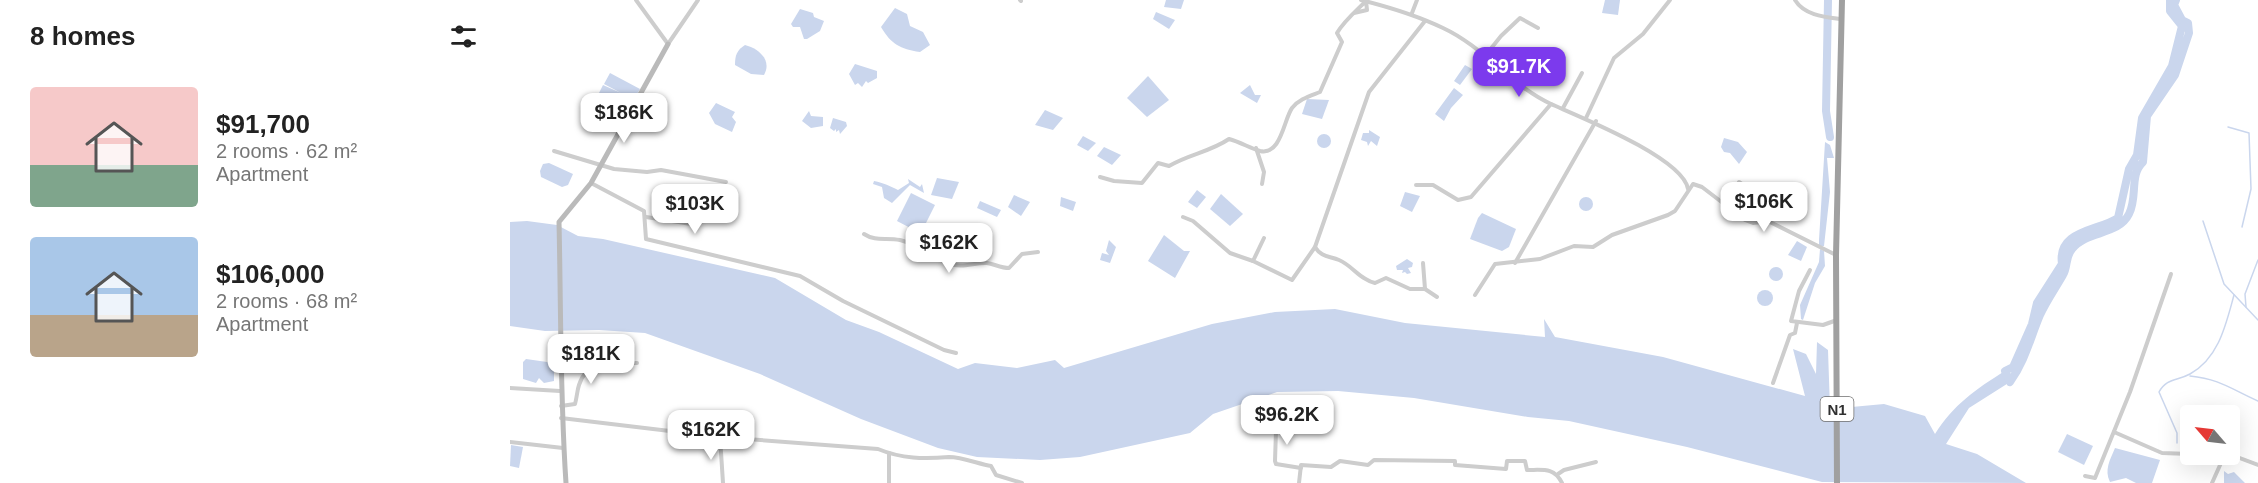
<!DOCTYPE html>
<meta charset="utf-8">
<style>
body{margin:0;font-family:Helvetica,sans-serif;background:#f6f6f6;color:#222;height:100vh;display:flex;flex-direction:column;font-size:22px;white-space:nowrap}
*{box-sizing:border-box;margin:0}
p{font-size:20px;color:#767676}
.icon{flex:none;width:33px;height:33px;fill:none;stroke:currentColor;stroke-width:2;stroke-linecap:round;stroke-linejoin:round}
.map{position:relative;flex:1;overflow:hidden}
.sheet{display:flex;flex-direction:column;background:#fff;width:510px}
.sheet>*{flex:none}
.needle{width:39px;rotate:298deg}
.fabs{position:absolute;left:1670px;top:405px;display:grid;gap:12px}
.fabs a{display:grid;place-items:center;width:60px;height:60px;border-radius:6px;background:#fff;box-shadow:0 6px 24px #0002;font-size:30px}
.price{position:absolute;translate:-50% -51px;padding:0 14px;border-radius:12px;background:#fff;color:#222;font-size:20px;line-height:39px;filter:drop-shadow(0 2px 3px #0008)}
.price::after{content:'';position:absolute;left:50%;top:36px;width:18px;height:14px;margin-left:-9px;background:inherit;clip-path:polygon(0 0,100% 0,50% 100%)}
.price.on{background:#7c3aed;color:#fff}
ul{padding:0;list-style:none}
li{display:flex;align-items:center;gap:18px;height:150px;padding:0 30px}
li span{display:grid;place-items:center;flex:none;width:168px;height:120px;border-radius:6px;color:#555}
li>.icon{margin-inline-start:auto}
span .icon{width:72px;height:72px;fill:#fffc;stroke-width:1}
li b{font-size:26px}
h2{display:flex;justify-content:space-between;align-items:center;height:72px;padding:0 30px;font-size:26px}
main{display:flex;flex:1;min-height:0}
.map>svg:first-child{display:block}
</style>
<main>
<section class="sheet">
<h2>8 homes<svg class="icon" aria-label="filters" viewBox="0 0 24 24"><path d="M4 7h16M4 17h16"/><circle cx="9" cy="7" r="2"/><circle cx="15" cy="17" r="2"/></svg></h2>
<ul>
<li><span style="background:linear-gradient(#f6c9c9 65%,#7fa58c 0)"><svg class="icon" aria-label="home" viewBox="0 0 24 24"><path d="M3 11l9-7 9 7M6 9v11h12V9"/></svg></span><div><b>$91,700</b><p>2 rooms · 62 m²</p><p>Apartment</p></div></li>
<li><span style="background:linear-gradient(#a9c7e8 65%,#b9a48a 0)"><svg class="icon" aria-label="home" viewBox="0 0 24 24"><path d="M3 11l9-7 9 7M6 9v11h12V9"/></svg></span><div><b>$106,000</b><p>2 rooms · 68 m²</p><p>Apartment</p></div></li>
</ul>
</section>
<div class="map">
<svg width="1748" height="483" viewBox="0 0 1748 483">
<rect width="100%" height="100%" fill="#fff"/>
<g fill="#cad6ed">
<polygon points="656,0 674,0 671,9 654,7"/>
<polygon points="1095,0 1110,0 1108,15 1092,13"/>
<path d="M 385,8 L 397,14 L 400,26 L 413,32 L 420,45 L 410,52 C 390,49 381,44 371,27 Z"/>
<polygon points="290,9 303,13 304,17 314,21 310,31 297,39 294,39 290,27 283,27 281,24"/>
<polygon points="646,12 665,20 659,29 643,19"/>
<path d="M 235,45 C 250,49 262,61 254,75 L 241,74 L 225,65 C 225,55 227,50 235,45 Z"/>
<polygon points="345,64 367,71 367,78 358,83 356,81 352,87 348,83 345,85 339,74"/>
<polygon points="955,65 962,69 950,85 944,81"/>
<polygon points="100,73 130,89 114,116 85,101 93,85 111,93 94,84"/>
<polygon points="638,76 659,100 637,117 617,98"/>
<polygon points="740,85 745,95 751,95 747,103 730,93"/>
<polygon points="944,88 953,95 941,108 934,121 925,114"/>
<polygon points="797,99 819,100 812,119 792,114"/>
<polygon points="206,103 225,112 222,117 226,122 222,132 205,124 199,113"/>
<polygon points="535,110 553,118 543,130 525,125"/>
<polygon points="299,111 301,116 313,117 313,126 301,128 292,121"/>
<polygon points="323,118 336,122 337,126 330,134 329,130 326,132 326,129 324,131 320,128"/>
<polygon points="859,130 870,137 867,146 861,141 858,146 857,142 851,140 853,133 859,133"/>
<circle cx="814" cy="141" r="7"/>
<polygon points="573,136 586,143 578,151 567,145"/>
<polygon points="1214,138 1228,142 1237,152 1229,164 1220,153 1214,152 1211,147"/>
<polygon points="1315,142 1320,145 1324,158 1317,158 1320,192 1314,246 1309,246 1309,240"/>
<polygon points="594,147 611,155 602,165 587,156"/>
<polygon points="39,163 63,174 58,185 52,187 31,177 30,171 33,164"/>
<polygon points="427,178 449,182 442,199 421,195"/>
<path d="M 398,179 L 410,187 L 412,184 L 414,193 L 400,185 L 382,203 L 374,198 L 372,187 L 363,184 L 364,181 C 374,183 380,186 388,190 L 399,183 Z"/>
<polygon points="687,190 696,197 687,208 678,202"/>
<polygon points="895,192 910,196 902,212 890,206"/>
<polygon points="401,193 425,205 416,223 432,231 427,242 387,221"/>
<polygon points="711,194 733,214 720,226 700,209"/>
<polygon points="504,195 520,202 511,216 498,207"/>
<circle cx="1076" cy="204" r="7"/>
<polygon points="551,197 566,202 563,211 550,206"/>
<polygon points="470,201 491,210 487,217 467,208"/>
<polygon points="972,213 1006,229 999,247 992,251 960,239 968,218"/>
<path d="M 17,221 L 47,225 L 68,236 L 93,239 L 265,278 L 336,320 L 369,332 L 448,369 L 465,363 L 507,368 L 545,360 L 554,368 L 702,324 L 765,312 L 825,309 L 895,323 L 1035,337 L 1034,319 L 1045,337 L 1153,357 L 1295,396 L 1283,349 L 1296,354 L 1306,374 L 1307,342 L 1318,350 L 1320,409 L 1374,404 L 1415,416 L 1425,434 C 1443,405 1466,389 1495,371 L 1500,382 L 1459,408 L 1436,444 L 1467,454 L 1516,483 L 1312,482 L 1177,447 L 1059,421 L 1018,417 L 904,398 L 828,391 L 767,392 L 703,414 L 680,433 L 570,457 L 530,460 L 467,457 L 428,448 L 351,419 L 250,374 L 135,333 L 89,330 L 35,331 L 0,326 L 0,222 Z"/>
<polygon points="654,235 674,251 680,251 665,278 638,261"/>
<polygon points="599,240 606,247 600,263 590,260 592,253 599,255 596,251"/>
<polygon points="1287,241 1297,247 1291,261 1278,255"/>
<polygon points="1310,249 1314,251 1315,266 1305,283 1293,320 1291,319 1290,305 1309,262"/>
<polygon points="897,259 903,263 902,267 898,268 901,273 897,274 895,272 892,273 893,270 887,270 886,266"/>
<circle cx="1266" cy="274" r="7"/>
<circle cx="1255" cy="298" r="8"/>
<polygon points="16,359 44,363 44,381 34,383 29,378 26,383 13,379 13,362"/>
<polygon points="1557,434 1583,446 1574,465 1548,452"/>
<polygon points="1,445 13,447 9,468 0,466"/>
<path d="M 1605,448 L 1650,460 L 1642,483 L 1626,483 L 1616,478 L 1600,482 C 1594,470 1600,460 1605,448 Z"/>
<polygon points="1714,471 1718,474 1724,472 1735,483 1714,483"/>
</g>
<g fill="none" stroke-linecap="round" stroke-linejoin="round">
<g stroke="#cad6ed" stroke-width="1.5">
<polyline points="1718,127 1739,133 1741,189 1732,227"/>
<polyline points="1693,221 1714,284 1748,320"/>
<polyline points="1736,307 1735,294 1748,260"/>
<path d="M 1680,376 C 1710,379 1721,389 1748,401"/>
<path d="M 1667,443 L 1667,433 L 1649,392 C 1657,378 1667,381 1680,374 C 1709,358 1716,324 1724,295"/>
</g>
<g stroke="#cad6ed" stroke-width="8">
<polyline points="1318,0 1316,111 1320,137"/>
<path d="M 1660,0 L 1660,11 L 1672,26 L 1662,66 L 1632,118 L 1627,155 L 1619,169 L 1608,218 C 1588,231 1547,230 1552,264 L 1527,303 L 1522,324 L 1503,367 L 1495,371 L 1500,382 C 1515,361 1520,339 1530,315 C 1537,300 1545,289 1553,275 C 1558,267 1555,257 1562,249 C 1577,230 1608,236 1619,214 C 1628,197 1619,175 1633,162 L 1637,116 L 1665,75 L 1679,33 L 1678,23 L 1672,20 L 1664,5 L 1666,0"/>
</g>
<g stroke="#cdcdcd" stroke-width="4">
<polyline points="126,0 158,44 188,0"/>
<polyline points="510,0 511,1"/>
<path d="M 851,0 C 879,7 906,15 933,28 C 974,47 1000,85 1041,104 C 1070,117 1173,158 1178,189"/>
<path d="M 1285,0 C 1294,15 1314,17 1330,19"/>
<polyline points="902,13 907,0"/>
<polyline points="975,56 991,36 1010,18 1028,28"/>
<polyline points="1053,108 1072,73"/>
<polyline points="1076,118 1104,58 1133,34 1160,0"/>
<polyline points="746,148 754,172 752,184"/>
<polyline points="44,151 104,169 137,172 151,170 216,182"/>
<path d="M 590,177 L 604,181 L 632,183 L 648,163 L 659,166 C 679,154 700,152 719,139 C 730,142 740,148 750,151 C 771,156 774,119 782,108 C 789,99 800,96 810,92 L 832,42 L 827,33 C 834,21 846,11 856,1 L 857,10 L 844,13"/>
<polyline points="81,183 134,211 136,239 290,276 333,301 434,350 446,353"/>
<polyline points="906,185 923,185 948,200 961,197 1041,104"/>
<polyline points="203,198 214,201"/>
<polyline points="136,217 188,225 199,197 203,198 205,191"/>
<polyline points="673,217 683,221 720,253 743,261"/>
<polyline points="1258,221 1326,255"/>
<path d="M 354,234 C 366,242 376,237 390,240 C 407,244 421,254 436,262 C 452,270 463,262 477,263 C 484,264 491,268 499,268 L 512,254 L 528,252"/>
<polyline points="754,238 743,261 782,280 805,247 859,92 915,21"/>
<path d="M 805,247 C 811,257 819,256 829,260 C 843,266 849,279 865,283 L 876,278 L 900,289 L 915,289 L 927,297"/>
<polyline points="429,256 465,252"/>
<polyline points="913,263 915,289"/>
<polyline points="1005,263 1086,121"/>
<polyline points="1300,270 1289,291 1281,321 1313,325 1327,320"/>
<polyline points="965,295 985,264 1030,259 1064,246 1083,247 1102,235 1158,215 1165,211 1183,184 1192,187 1235,220 1243,223 1258,221 1259,203 1229,182"/>
<polyline points="92,367 96,336"/>
<polyline points="1263,383 1280,335 1285,333 1287,323"/>
<polyline points="0,388 50,391"/>
<path d="M 51,406 L 65,404 C 67,397 67,391 69,385 C 78,357 105,363 127,363"/>
<polyline points="770,416 766,430 765,461 766,464 791,468"/>
<path d="M 51,418 L 210,437 L 368,449 C 392,459 414,459 439,457 C 452,457 469,464 481,466 L 486,475 L 512,483"/>
<polyline points="1604,432 1652,453 1680,454"/>
<polyline points="210,437 213,483"/>
<polyline points="0,442 53,448"/>
<polyline points="379,453 379,483"/>
<polyline points="1719,454 1748,465"/>
<polyline points="1048,474 1054,470 1086,462"/>
<polyline points="1575,476 1585,478 1620,392 1661,274"/>
<path d="M 789,483 L 791,465 L 821,467 L 830,461 L 858,465 L 864,460 L 945,461 L 945,465 L 996,469 L 997,461 L 1015,461 L 1017,470 C 1033,470 1044,467 1052,483"/>
<polyline points="1702,483 1715,454"/>
</g>
<path stroke="#bababa" stroke-width="5" d="M 56,483 C 50,396 51,309 49,222 L 81,183 L 158,44"/>
<polyline stroke="#a0a0a0" stroke-width="6" points="1327,483 1326,255 1332,0"/>
</g>
<g text-anchor="middle" dominant-baseline="central" stroke-width="6" stroke-linejoin="round" paint-order="stroke">
<rect fill="#fff" stroke="#6e6e6e" stroke-width="1.5" x="1310.5" y="397" width="33" height="24" rx="4.5"/>
<g font-size="15" font-weight="bold" fill="#303030">
<text x="1327" y="409">N1</text>
</g>
</g>
</svg>
<div class="fabs">
<a><svg class="needle" viewBox="-14 -14 28 28"><path d="M0-13l5 13h-10z" fill="#e53935"/><path d="M0 13l5-13h-10z" fill="#767676"/></svg></a>
</div>
<b class="price on" style="left:1009px;top:98px">$91.7K</b>
<b class="price" style="left:114px;top:144px">$186K</b>
<b class="price" style="left:1254px;top:233px">$106K</b>
<b class="price" style="left:185px;top:235px">$103K</b>
<b class="price" style="left:439px;top:274px">$162K</b>
<b class="price" style="left:81px;top:385px">$181K</b>
<b class="price" style="left:777px;top:446px">$96.2K</b>
<b class="price" style="left:201px;top:461px">$162K</b>
</div>
</main>
